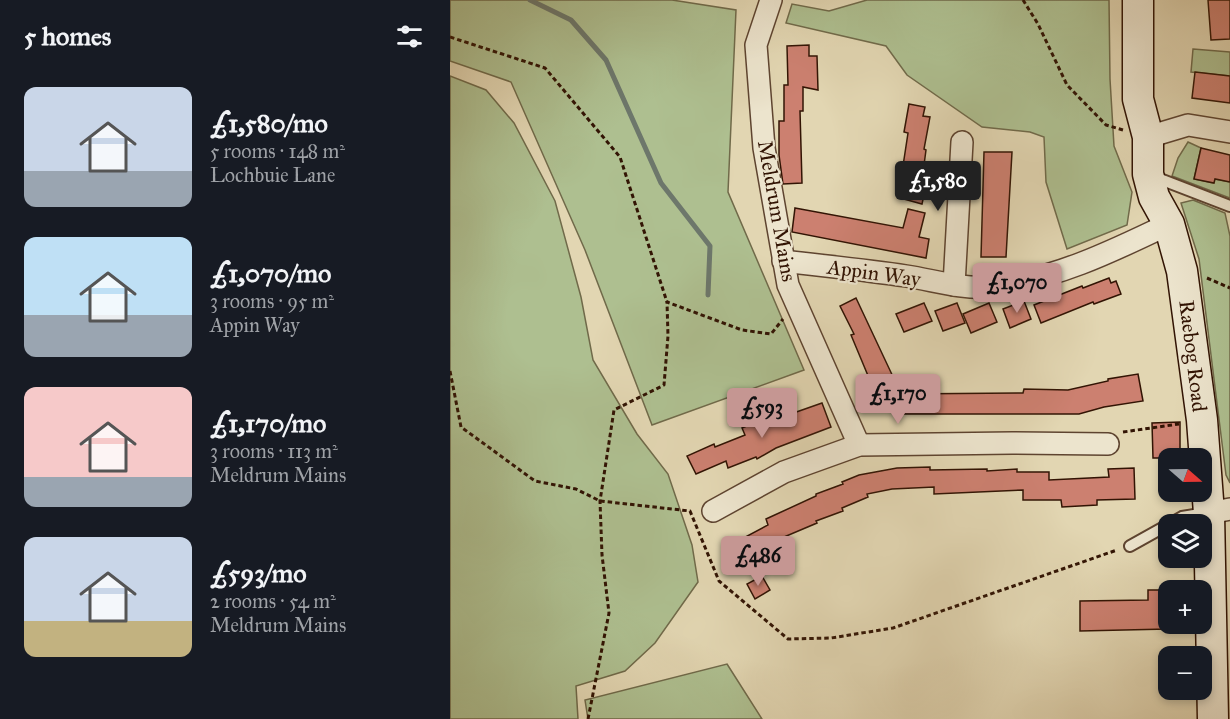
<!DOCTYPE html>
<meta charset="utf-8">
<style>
body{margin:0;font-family:"IM FELL Great Primer",serif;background:#20242c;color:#f1f3f6;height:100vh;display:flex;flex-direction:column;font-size:22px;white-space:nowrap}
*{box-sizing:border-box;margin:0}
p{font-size:20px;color:#9ea1a6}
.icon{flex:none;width:33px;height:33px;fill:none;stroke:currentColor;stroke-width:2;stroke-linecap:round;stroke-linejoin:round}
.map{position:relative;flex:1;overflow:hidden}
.side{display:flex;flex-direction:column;background:#171b24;width:450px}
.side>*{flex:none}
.needle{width:39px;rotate:110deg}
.buttons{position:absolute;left:708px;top:448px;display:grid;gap:12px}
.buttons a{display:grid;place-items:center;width:54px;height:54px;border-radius:12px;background:#171b24;box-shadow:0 3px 9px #0003;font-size:30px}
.price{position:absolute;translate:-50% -51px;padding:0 14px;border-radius:6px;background:#c59692;color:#111;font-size:20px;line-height:39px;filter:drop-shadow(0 2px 3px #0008)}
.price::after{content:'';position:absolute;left:50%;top:36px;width:18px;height:14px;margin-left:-9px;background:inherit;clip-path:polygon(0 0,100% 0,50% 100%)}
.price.active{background:#222;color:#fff}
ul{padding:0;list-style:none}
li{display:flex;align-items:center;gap:18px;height:150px;padding:0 24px}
li span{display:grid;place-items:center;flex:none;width:168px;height:120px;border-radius:12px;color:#555}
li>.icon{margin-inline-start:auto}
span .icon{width:72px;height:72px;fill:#fffc;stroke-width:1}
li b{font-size:26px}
h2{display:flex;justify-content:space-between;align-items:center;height:72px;padding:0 24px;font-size:26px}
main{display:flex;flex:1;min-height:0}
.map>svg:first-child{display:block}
</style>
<main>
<section class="side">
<h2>5 homes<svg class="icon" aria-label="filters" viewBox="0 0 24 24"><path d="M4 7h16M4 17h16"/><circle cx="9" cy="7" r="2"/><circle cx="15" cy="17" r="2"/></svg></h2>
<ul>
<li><span style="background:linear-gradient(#c9d6e8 70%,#9aa5b1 0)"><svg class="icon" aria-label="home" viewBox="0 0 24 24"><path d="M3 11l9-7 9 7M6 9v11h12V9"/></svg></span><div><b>£1,580/mo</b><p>5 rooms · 148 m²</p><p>Lochbuie Lane</p></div></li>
<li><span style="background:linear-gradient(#bfe0f5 65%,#9aa5b1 0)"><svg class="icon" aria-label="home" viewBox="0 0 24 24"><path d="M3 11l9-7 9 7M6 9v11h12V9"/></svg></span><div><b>£1,070/mo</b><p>3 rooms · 95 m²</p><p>Appin Way</p></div></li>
<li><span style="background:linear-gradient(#f6c9c9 75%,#9aa5b1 0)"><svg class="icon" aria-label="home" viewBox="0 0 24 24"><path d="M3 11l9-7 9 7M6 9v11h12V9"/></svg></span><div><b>£1,170/mo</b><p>3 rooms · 113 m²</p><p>Meldrum Mains</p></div></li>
<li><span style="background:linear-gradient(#c9d6e8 70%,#c2b280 0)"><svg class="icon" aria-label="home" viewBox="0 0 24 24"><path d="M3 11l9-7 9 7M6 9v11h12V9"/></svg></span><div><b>£593/mo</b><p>2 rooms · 54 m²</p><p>Meldrum Mains</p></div></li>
</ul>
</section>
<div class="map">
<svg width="780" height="719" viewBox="0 0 780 719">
<rect width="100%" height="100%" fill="#e2d6b2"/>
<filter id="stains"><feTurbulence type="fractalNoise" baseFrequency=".00333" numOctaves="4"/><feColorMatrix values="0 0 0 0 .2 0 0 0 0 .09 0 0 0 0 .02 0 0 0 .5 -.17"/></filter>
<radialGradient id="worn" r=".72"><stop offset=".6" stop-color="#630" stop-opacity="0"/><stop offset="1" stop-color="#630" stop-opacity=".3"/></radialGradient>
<g fill="#aebf90" stroke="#706a4a" stroke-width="1.5">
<polygon points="0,0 222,0 286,10 278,192 354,370 202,425 135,250 61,82 0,61"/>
<polygon points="417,0 659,0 660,79 664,146 682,192 677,225 617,249 596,182 594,137 580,132 532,127 457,75 436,46 336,23 342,4 379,11"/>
<polygon points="743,49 780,52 780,76 741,72"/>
<polygon points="0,76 36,90 64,123 105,201 131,297 143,360 187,434 218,474 242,545 248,582 205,643 175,671 126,686 128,719 0,719"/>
<polygon points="738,142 751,148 744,179 763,183 765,179 780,182 780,198 722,176 728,158"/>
<polygon points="743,200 775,213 780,236 780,483 776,475 749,259 731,203"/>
<polygon points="277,664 312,719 138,719 135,700"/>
</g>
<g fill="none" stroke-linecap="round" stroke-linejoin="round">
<polyline stroke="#6d776b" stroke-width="5" points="80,0 121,20 156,60 211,183 260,246 258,295"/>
</g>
<g fill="#cc8070" stroke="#321404" stroke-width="1.5">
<polygon points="758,0 780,0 780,39 761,40"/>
<polygon points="359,45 359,56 367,56 368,90 353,87 353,111 350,111 352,183 333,184 329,155 329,121 334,121 334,85 338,85 337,46"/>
<polygon points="745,72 780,76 780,103 742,98"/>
<polygon points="459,104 475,107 473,116 480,117 474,149 476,150 472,180 477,181 472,204 450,198 458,167 453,166 458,133 454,132"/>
<polygon points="751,148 780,155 780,182 765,179 764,183 744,179"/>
<polygon points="534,152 562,152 556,257 531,257"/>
<polygon points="345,208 453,228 458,209 475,213 469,237 479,239 476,258 342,232"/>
<polygon points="659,278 661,283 666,281 671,294 644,304 643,302 591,323 584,305 632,286 633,288"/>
<polygon points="406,298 445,381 424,390 401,335 404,334 390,306"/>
<polygon points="574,301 581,319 560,328 553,309"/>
<polygon points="474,303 482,321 454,332 446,314"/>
<polygon points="507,303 515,323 493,331 485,311"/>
<polygon points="539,303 547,322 521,333 513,314"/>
<polygon points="688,374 693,401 654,407 629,414 450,414 450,394 573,393 574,389 618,390 658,381 658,379"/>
<polygon points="372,403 381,427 326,448 307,459 306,457 278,468 276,461 246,474 237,456 264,444 265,447 295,435 292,428 313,419 315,423"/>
<polygon points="730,422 730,458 703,458 702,423"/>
<polygon points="480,467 480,470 537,469 537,471 567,469 567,472 599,472 599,480 659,477 658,469 684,468 685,499 647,500 647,505 612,507 611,500 573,500 573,490 484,494 484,487 442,489 417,494 418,497 392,508 393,511 366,521 367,523 315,545 317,548 293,561 284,543 318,525 316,519 366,496 366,494 393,484 392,482 409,475 447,468"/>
<polygon points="312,576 320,590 305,599 297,584"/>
<polygon points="698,590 718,590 718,629 630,631 630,601 698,600"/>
</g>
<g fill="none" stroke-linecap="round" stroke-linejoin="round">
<defs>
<g id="lane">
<polyline points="702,176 780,206"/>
<polyline points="680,546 732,517 756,513"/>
</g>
<g id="street">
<polyline points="321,0 306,45 314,148 338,285 409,445"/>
<polyline points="698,137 738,125 780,132"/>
<path d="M 333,261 C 374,266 416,270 456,276 C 483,280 511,289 538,287 C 603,280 661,252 719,224"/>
<polyline points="504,285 512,142"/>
<polyline points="263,511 334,472 409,445 562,443 658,444"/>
<polyline points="759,513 780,509"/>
</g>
<polyline id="secondary" points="688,0 688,99 698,137 698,174 704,197 719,224 732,271 752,420 759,513 763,719"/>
</defs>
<use href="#lane" stroke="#5e4430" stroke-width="14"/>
<use href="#street" stroke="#5e4430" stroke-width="24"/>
<use href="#secondary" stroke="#321404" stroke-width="33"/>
<g stroke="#321404" stroke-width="3" stroke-dasharray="4.5 3" stroke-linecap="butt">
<polyline points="573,0 588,24 617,85 656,125 673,130"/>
<polyline points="0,37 95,68 170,157 217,302"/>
<polyline points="757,278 780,288"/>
<polyline points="0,371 11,427 85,481 126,489 150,501 240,511 269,581 338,639 381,638 443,628 667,550"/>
<polyline points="673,432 729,424"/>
<polyline points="138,719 159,613 152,555 150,501 164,410 214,385 218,336 217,302 292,330 321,334 333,319"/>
</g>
<use href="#lane" stroke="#ece4cd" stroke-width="10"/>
<use href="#street" stroke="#ece4cd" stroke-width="21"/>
<use href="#secondary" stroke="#ece4cd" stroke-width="30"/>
</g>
<g text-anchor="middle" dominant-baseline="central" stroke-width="4.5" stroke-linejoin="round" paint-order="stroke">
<g font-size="21" fill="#321404" stroke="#ece4cd">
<text transform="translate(327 211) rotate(80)">Meldrum Mains</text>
<text transform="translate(424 273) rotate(8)">Appin Way</text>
<text transform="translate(743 356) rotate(83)">Raebog Road</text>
</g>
</g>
<rect width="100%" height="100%" filter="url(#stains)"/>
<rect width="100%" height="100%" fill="url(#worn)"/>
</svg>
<div class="buttons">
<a><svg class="needle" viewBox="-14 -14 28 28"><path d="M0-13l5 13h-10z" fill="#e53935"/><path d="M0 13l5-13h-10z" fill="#9ea1a6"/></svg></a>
<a><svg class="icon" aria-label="layers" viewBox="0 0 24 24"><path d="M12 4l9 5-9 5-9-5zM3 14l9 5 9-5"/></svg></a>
<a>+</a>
<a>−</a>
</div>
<b class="price active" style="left:488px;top:212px">£1,580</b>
<b class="price" style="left:567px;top:314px">£1,070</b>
<b class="price" style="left:448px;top:425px">£1,170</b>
<b class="price" style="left:312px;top:439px">£593</b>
<b class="price" style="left:308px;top:587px">£486</b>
</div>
</main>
